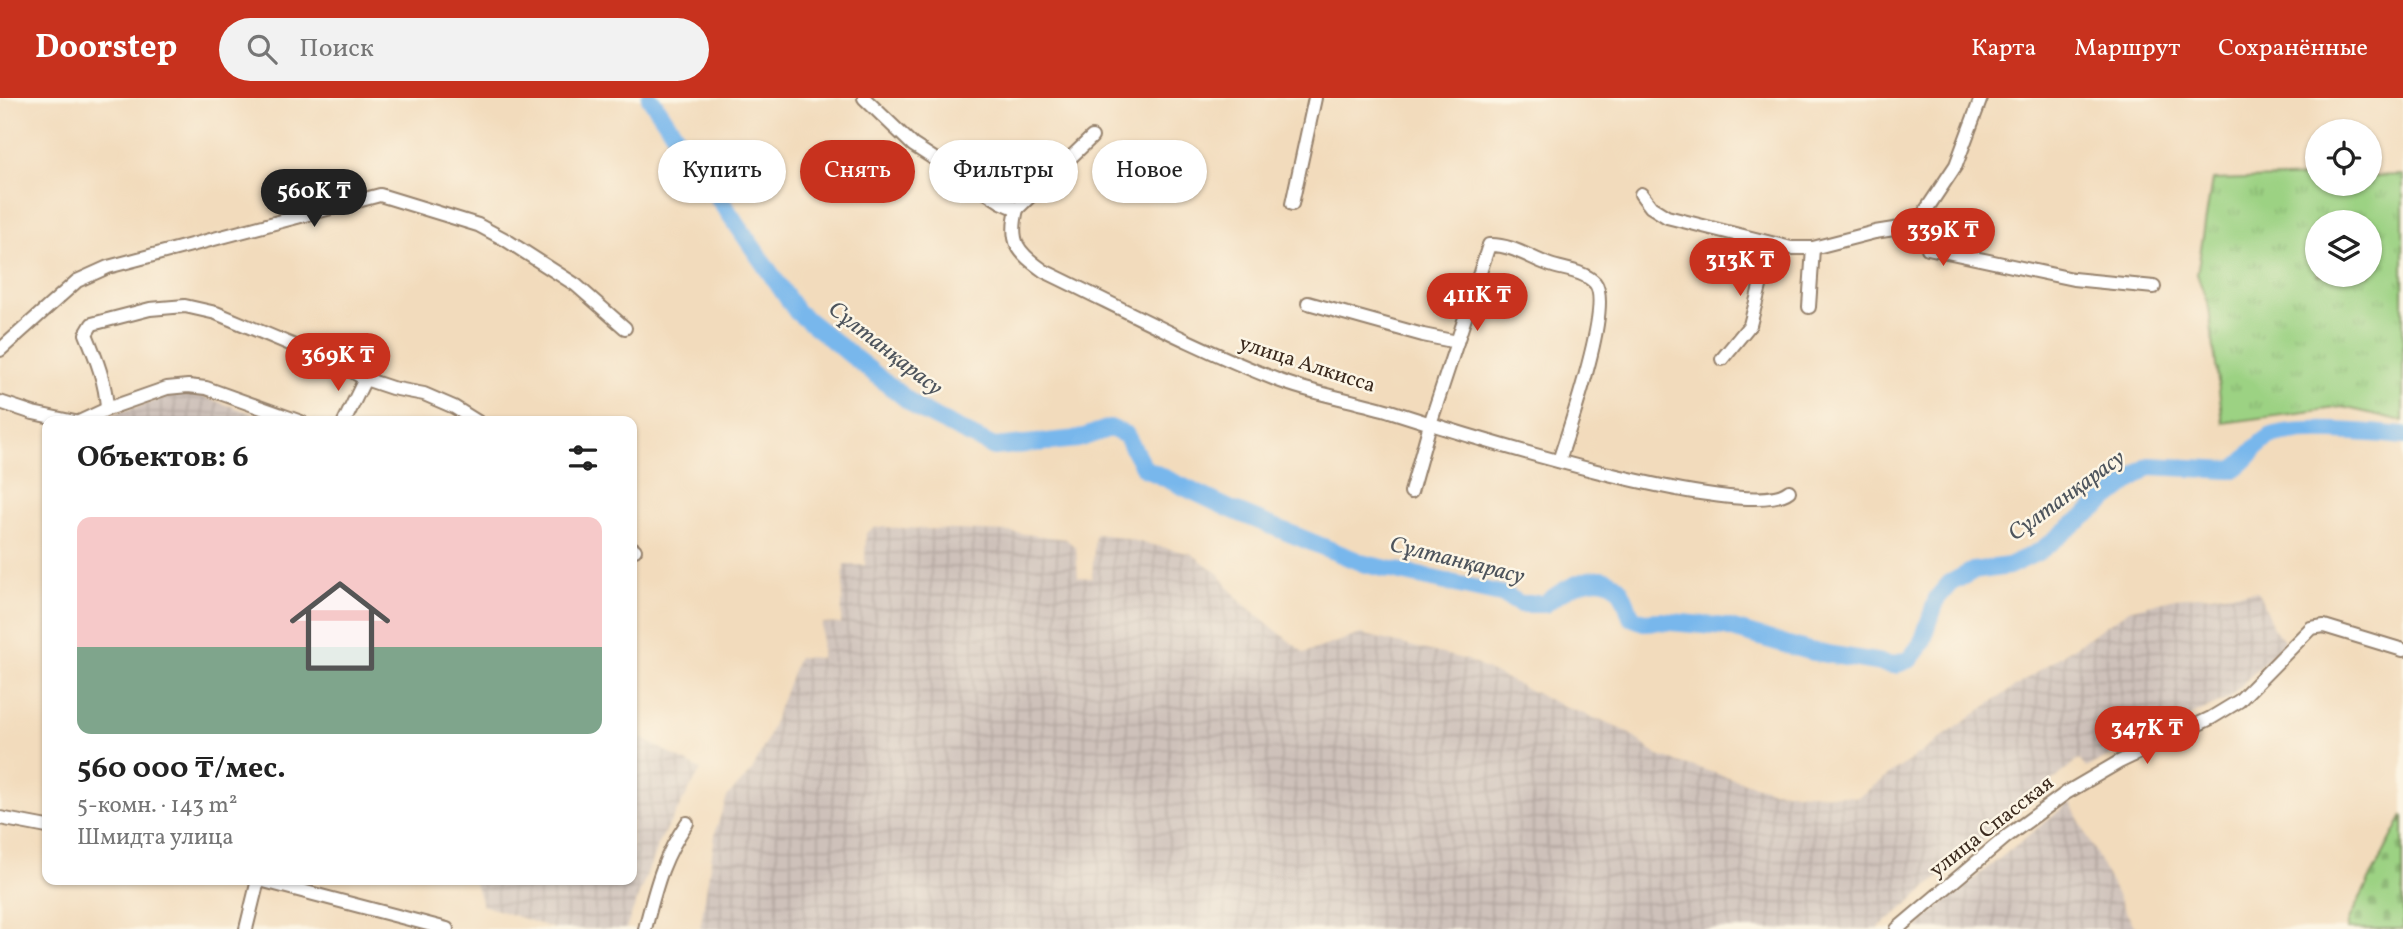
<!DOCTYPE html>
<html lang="ru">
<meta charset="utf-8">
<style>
body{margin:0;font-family:Vollkorn,serif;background:#f2f2f2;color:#222;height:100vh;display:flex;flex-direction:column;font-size:26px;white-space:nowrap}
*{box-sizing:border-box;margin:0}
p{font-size:23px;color:#767676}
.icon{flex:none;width:38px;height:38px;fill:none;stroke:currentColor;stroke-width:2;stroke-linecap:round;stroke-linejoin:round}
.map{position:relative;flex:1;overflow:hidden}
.drawer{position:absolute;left:42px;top:318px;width:595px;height:469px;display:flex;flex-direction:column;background:#fff;border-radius:14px;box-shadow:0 2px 5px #0004}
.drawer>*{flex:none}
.hud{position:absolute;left:658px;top:42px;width:665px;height:63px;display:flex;gap:14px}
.tools{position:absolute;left:2305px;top:21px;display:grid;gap:14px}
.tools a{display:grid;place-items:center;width:77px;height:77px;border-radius:50%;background:#fff;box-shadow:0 2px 5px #0004;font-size:35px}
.price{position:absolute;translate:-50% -60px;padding:0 16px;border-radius:24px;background:#c8321e;color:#fff;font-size:23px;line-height:46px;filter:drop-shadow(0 2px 4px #0008)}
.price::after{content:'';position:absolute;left:50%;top:42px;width:21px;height:16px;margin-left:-10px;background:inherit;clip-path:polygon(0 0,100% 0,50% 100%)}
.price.selected{background:#222;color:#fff}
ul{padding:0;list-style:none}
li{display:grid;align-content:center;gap:14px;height:371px;padding:0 35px}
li+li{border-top:2px solid #e0e0e0}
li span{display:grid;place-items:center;height:217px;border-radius:14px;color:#555}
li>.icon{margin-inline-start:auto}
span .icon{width:126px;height:126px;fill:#fffc;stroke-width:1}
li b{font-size:30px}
h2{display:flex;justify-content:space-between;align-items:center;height:84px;padding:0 35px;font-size:30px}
.chip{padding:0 24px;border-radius:32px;background:#fff;box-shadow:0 2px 5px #0004;font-size:24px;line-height:63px}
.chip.selected{background:#c8321e;color:#fff}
header{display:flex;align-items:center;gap:42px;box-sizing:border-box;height:98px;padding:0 35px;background:#c8321e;color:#fff}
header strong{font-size:33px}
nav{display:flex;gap:38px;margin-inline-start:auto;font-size:24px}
.search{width:490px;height:63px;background:#f2f2f2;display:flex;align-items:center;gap:18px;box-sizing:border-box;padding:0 24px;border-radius:38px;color:#767676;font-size:26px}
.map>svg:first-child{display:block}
</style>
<header>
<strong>Doorstep</strong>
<div class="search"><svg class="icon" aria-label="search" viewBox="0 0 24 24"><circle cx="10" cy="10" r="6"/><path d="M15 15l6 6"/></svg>Поиск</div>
<nav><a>Карта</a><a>Маршрут</a><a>Сохранённые</a></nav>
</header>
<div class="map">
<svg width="2403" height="831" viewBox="0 0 2403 831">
<defs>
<pattern id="industrial-grid" width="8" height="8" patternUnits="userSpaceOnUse" patternTransform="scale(1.75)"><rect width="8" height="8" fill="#cec1ba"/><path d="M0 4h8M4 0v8" fill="none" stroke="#b2a69f"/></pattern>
<pattern id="cemetery-stones" width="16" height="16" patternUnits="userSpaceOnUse" patternTransform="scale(1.75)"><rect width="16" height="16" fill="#9cd283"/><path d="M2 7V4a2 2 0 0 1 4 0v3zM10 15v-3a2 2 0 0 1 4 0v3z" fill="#87b471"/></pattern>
<pattern id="park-tufts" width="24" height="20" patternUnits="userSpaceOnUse" patternTransform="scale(1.75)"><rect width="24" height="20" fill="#9cd283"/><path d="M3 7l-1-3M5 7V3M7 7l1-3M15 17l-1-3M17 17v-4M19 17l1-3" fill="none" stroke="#87b471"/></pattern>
</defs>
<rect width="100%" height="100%" fill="#fcf5e5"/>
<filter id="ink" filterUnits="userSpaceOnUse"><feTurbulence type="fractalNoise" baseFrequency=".0143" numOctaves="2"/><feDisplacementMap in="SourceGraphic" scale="14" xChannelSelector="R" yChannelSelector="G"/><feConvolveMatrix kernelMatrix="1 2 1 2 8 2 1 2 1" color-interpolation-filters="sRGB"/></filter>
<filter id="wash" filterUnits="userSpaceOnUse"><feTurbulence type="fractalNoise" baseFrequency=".00686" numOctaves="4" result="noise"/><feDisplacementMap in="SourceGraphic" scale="28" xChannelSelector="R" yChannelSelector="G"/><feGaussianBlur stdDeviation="1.57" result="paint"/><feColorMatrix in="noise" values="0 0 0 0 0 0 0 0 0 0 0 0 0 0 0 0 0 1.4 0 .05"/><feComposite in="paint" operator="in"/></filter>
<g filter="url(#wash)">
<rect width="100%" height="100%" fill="#f2dbbc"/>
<g fill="url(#industrial-grid)">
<polygon points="189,294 278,324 95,324 108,317 144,307 171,296"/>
<polygon points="874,429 1008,434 1066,441 1076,450 1078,479 1092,480 1095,436 1114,438 1192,456 1219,476 1240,503 1304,555 1361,536 1467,562 1554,604 1626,633 1658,658 1771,692 1858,699 1988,607 2129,512 2175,500 2258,493 2273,530 2285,543 2228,601 2192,617 2190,620 2086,670 2079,661 1878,831 700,831 716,731 727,699 752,673 766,644 798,559 821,560 822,525 841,526 844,467 865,467 866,435"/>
<polygon points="632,637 643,641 701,672 659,744 626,831 555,831 482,807 474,782 632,782"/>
<polygon points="2070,704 2122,807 2136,831 1916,831 1935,812"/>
</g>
<polygon fill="url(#cemetery-stones)" stroke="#6c7e50" stroke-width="2" points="2403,718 2403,831 2347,831 2349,821"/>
<path fill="url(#park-tufts)" stroke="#6c7e50" stroke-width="2" fill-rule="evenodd" d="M 2403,77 L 2403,323 L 2343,309 L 2223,325 L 2209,210 L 2197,176 L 2212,82 L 2317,79 L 2317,86 L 2370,86 L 2370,78 ZM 2317,124 L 2370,124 L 2370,177 L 2317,177 Z"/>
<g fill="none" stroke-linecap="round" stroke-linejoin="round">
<path stroke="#78b7ec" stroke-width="18" d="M 650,0 L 797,214 L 920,312 L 994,349 L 1078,341 L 1110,330 L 1126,337 L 1144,370 L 1230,411 L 1365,466 L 1505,497 L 1520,506 L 1545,506 C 1563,491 1601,467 1620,492 C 1625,499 1628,511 1631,519 L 1644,524 L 1660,523 L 1726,529 L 1809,553 L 1894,567 L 1910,561 L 1922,545 L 1937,500 L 1950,485 L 1973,473 L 2009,468 L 2040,453 L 2149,368 L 2232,372 C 2248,364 2254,348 2268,340 C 2290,327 2376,335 2403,338"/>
</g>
</g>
<g filter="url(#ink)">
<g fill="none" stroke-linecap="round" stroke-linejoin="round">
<defs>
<g id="minor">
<polyline points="864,0 913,47 1001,104 1017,111"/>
<polyline points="1981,0 1956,67 1924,115 1928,150 2073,181 2154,189"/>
<polyline points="1641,96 1651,109 1667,119 1791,150 1813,150 1875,134 1925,126"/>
<polyline points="1292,106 1315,0"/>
<path d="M 1017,111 C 1009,144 1017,154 1044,173 C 1121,210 1196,250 1275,281 C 1313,296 1354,302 1393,314 C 1452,333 1748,427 1789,393"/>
<polyline points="1017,111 1092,39"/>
<polyline points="1308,205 1423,237 1457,244"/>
<polyline points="1809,209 1813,150"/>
<polyline points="0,252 77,183 108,169 380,97 478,127 506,142 576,187 625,230"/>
<polyline points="1722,261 1750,227 1771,146"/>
<polyline points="0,304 33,315 75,324"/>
<path d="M 107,311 C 106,285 96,260 86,236 L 92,226 L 150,211 L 185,208 L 216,215 L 345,269 L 365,281 L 392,290 L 424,296 L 454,309 L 478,324"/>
<polyline points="79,324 107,311 167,290 188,288 206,290 301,324"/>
<polyline points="344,324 365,281"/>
<path d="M 1411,394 L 1430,326 L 1489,147 C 1511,146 1530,160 1550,167 C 1565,172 1584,173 1595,185 C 1613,207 1568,334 1559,363"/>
<polyline points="632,450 635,452"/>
<polyline points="0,720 47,729"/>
<polyline points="260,782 447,831"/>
<polyline points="246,831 258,782"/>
<path d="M 645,831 C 656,789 662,761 687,725"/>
<polyline points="1897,831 2006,739 2066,695 2119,664 2211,620 2239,603 2311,530 2324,528 2403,552"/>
</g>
</defs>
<use href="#minor" stroke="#96826d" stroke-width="16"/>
<use href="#minor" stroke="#fff" stroke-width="12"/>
</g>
</g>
<g text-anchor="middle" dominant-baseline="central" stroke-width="5" stroke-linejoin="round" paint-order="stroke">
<g font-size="21" fill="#3b2a1e" stroke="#fcf5e5">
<text transform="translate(1307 267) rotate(18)">улица Алкисса</text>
<text transform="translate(1992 729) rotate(-38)">улица Спасская</text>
</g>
<g font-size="23" font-style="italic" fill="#4d545c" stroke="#fcf5e5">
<text transform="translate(885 251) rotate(38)">Сұлтанқарасу</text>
<text transform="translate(2067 398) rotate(-36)">Сұлтанқарасу</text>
<text transform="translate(1457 463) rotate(14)">Сұлтанқарасу</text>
</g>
</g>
</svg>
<div class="tools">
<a><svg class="icon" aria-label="locate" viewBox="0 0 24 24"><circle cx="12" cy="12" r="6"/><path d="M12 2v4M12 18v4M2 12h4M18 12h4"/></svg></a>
<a><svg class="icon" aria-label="layers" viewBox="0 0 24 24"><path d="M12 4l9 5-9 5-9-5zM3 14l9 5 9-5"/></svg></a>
</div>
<b class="price selected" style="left:314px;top:131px">560K ₸</b>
<b class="price" style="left:1943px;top:170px">339K ₸</b>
<b class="price" style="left:1740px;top:200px">313K ₸</b>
<b class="price" style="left:1477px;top:235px">411K ₸</b>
<b class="price" style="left:338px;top:295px">369K ₸</b>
<b class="price" style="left:2147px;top:668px">347K ₸</b>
<div class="hud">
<a class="chip">Купить</a>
<a class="chip selected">Снять</a>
<a class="chip">Фильтры</a>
<a class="chip">Новое</a>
</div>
<section class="drawer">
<h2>Объектов: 6<svg class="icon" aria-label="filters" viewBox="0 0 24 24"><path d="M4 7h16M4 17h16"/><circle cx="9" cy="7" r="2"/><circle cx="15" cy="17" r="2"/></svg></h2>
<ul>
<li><span style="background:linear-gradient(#f6c9c9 60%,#7fa58c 0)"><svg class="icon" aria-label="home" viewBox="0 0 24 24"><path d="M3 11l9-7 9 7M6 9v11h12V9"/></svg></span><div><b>560 000 ₸/мес.</b><p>5-комн. · 143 m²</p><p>Шмидта улица</p></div></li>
</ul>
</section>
</div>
